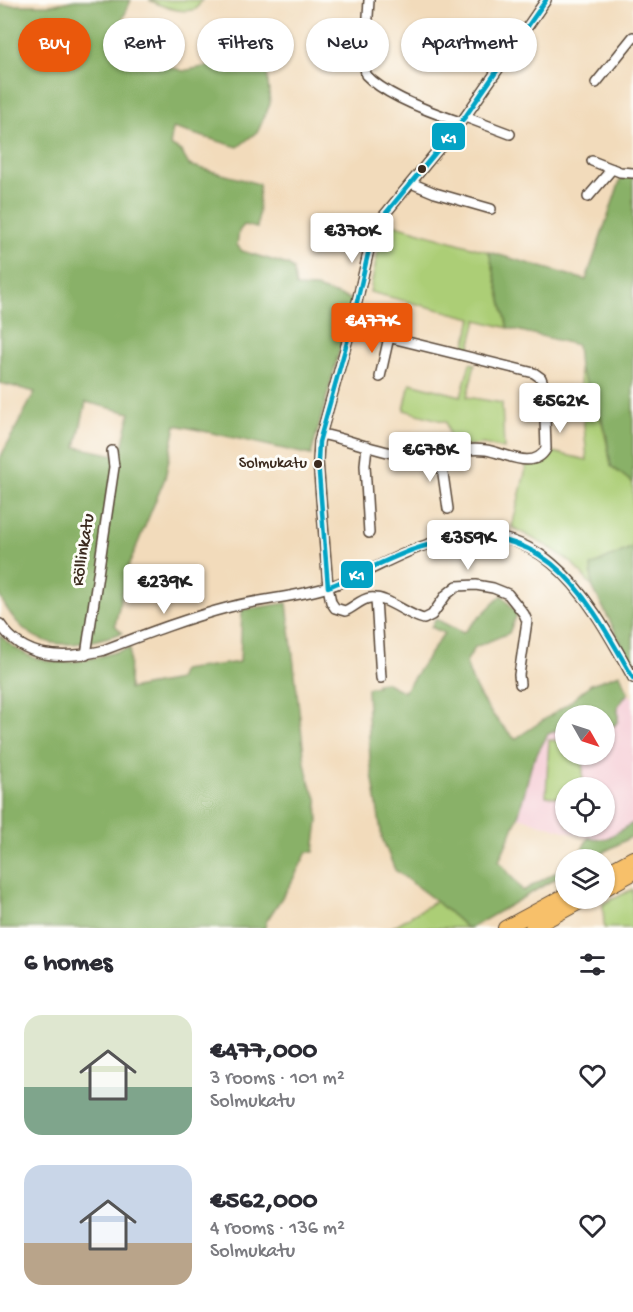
<!DOCTYPE html>
<meta charset="utf-8">
<style>
body{margin:0;font-family:"Gochi Hand",sans-serif;background:#f2f2f3;color:#2b2b33;height:100vh;display:flex;flex-direction:column;font-size:22px;white-space:nowrap}
*{box-sizing:border-box;margin:0}
p{font-size:20px;color:#7c7c81}
.icon{flex:none;width:33px;height:33px;fill:none;stroke:currentColor;stroke-width:2;stroke-linecap:round;stroke-linejoin:round}
.map{position:relative;height:928px;overflow:hidden}
.drawer{display:flex;flex-direction:column;background:#fff;flex:1}
.drawer>*{flex:none}
.guide{position:absolute;left:18px;top:18px;width:597px;height:54px;display:flex;gap:12px}
.needle{width:39px;rotate:129deg}
.tools{position:absolute;left:555px;top:705px;display:grid;gap:12px}
.tools a{display:grid;place-items:center;width:60px;height:60px;border-radius:50%;background:#fff;box-shadow:0 2px 4px #0004;font-size:30px}
.price{position:absolute;translate:-50% -51px;padding:0 14px;border-radius:6px;background:#fff;color:#222;font-size:20px;line-height:39px;filter:drop-shadow(0 2px 3px #0008)}
.price::after{content:'';position:absolute;left:50%;top:36px;width:18px;height:14px;margin-left:-9px;background:inherit;clip-path:polygon(0 0,100% 0,50% 100%)}
.price.active{background:#ea580c;color:#fff}
ul{padding:0;list-style:none}
li{display:flex;align-items:center;gap:18px;height:150px;padding:0 24px}
li span{display:grid;place-items:center;flex:none;width:168px;height:120px;border-radius:18px;color:#555}
li>.icon{margin-inline-start:auto}
span .icon{width:72px;height:72px;fill:#fffc;stroke-width:1}
li b{font-size:26px}
h2{display:flex;justify-content:space-between;align-items:center;height:72px;padding:0 24px;font-size:26px}
.pill{padding:0 21px;border-radius:27px;background:#fff;box-shadow:0 2px 4px #0004;font-size:21px;line-height:54px}
.pill.active{background:#ea580c;color:#fff}
.map>svg:first-child{display:block}
</style>
<div class="map">
<svg width="633" height="928" viewBox="0 0 633 928">
<rect width="100%" height="100%" fill="#fdfcf7"/>
<filter id="ink" filterUnits="userSpaceOnUse"><feTurbulence type="fractalNoise" baseFrequency=".0167" numOctaves="2"/><feDisplacementMap in="SourceGraphic" scale="12" xChannelSelector="R" yChannelSelector="G"/><feConvolveMatrix kernelMatrix="1 2 1 2 8 2 1 2 1" color-interpolation-filters="sRGB"/></filter>
<filter id="wash" filterUnits="userSpaceOnUse"><feTurbulence type="fractalNoise" baseFrequency=".008" numOctaves="4" result="noise"/><feDisplacementMap in="SourceGraphic" scale="24" xChannelSelector="R" yChannelSelector="G"/><feGaussianBlur stdDeviation="1.35" result="paint"/><feColorMatrix in="noise" values="0 0 0 0 0 0 0 0 0 0 0 0 0 0 0 0 0 1.4 0 .05"/><feComposite in="paint" operator="in"/></filter>
<g filter="url(#wash)">
<rect width="100%" height="100%" fill="#f2dbbb"/>
<path fill="#f6cfd8" fill-rule="evenodd" d="M 628,693 L 633,698 L 633,823 L 606,839 L 588,838 L 518,817 L 532,763 L 548,733 L 565,727 L 566,754 L 604,754 L 605,721 L 614,726 L 618,721 L 618,706 ZM 566,788 L 604,788 L 604,826 L 566,826 Z"/>
<g fill="#acce76" stroke="#747c4a" stroke-width="1.5">
<path d="M 149,0 L 202,0 L 196,9 C 181,14 163,7 149,0 Z"/>
<polygon points="389,223 489,252 508,328 477,320 469,351 464,349 472,318 370,292 381,236"/>
<polygon points="470,363 475,364 467,397 502,403 504,449 483,444 452,447 446,422 404,410 410,383 461,396"/>
<path d="M 579,368 C 597,402 605,427 611,466 L 633,483 L 633,547 L 592,566 L 592,586 L 572,563 L 552,549 L 512,527 L 527,464 L 542,463 L 553,452 L 587,460 Z"/>
<polygon points="549,740 565,741 566,754 584,755 582,787 566,788 565,798 546,796"/>
<polygon points="633,889 633,928 604,928 603,904"/>
<polygon points="436,901 467,928 391,928"/>
</g>
<g fill="#89b167" stroke="#626e42" stroke-width="1.5" fill-rule="evenodd">
<path d="M 75,0 L 131,0 L 115,37 L 135,56 L 183,71 L 218,64 L 267,72 L 270,104 L 258,131 L 238,147 L 173,128 L 170,145 L 181,151 L 189,165 L 259,184 C 258,199 260,213 257,228 L 244,225 L 239,231 L 237,245 L 242,251 L 288,265 L 293,269 L 296,287 L 316,288 L 353,300 L 311,455 L 176,425 L 165,478 L 128,567 L 115,625 L 122,633 C 67,650 30,654 0,597 L 0,458 L 35,392 L 0,383 L 0,5 L 51,5 ZM 86,402 L 130,413 L 120,456 L 76,447 Z"/>
<polygon points="633,177 633,483 611,466 606,433 595,398 579,368 577,345 508,328 489,252 586,280 621,178"/>
<polygon points="633,547 633,666 592,586 591,566"/>
<path d="M 502,595 L 517,614 L 509,633 L 475,647 L 466,662 C 475,696 491,715 515,739 L 569,703 L 591,684 L 620,674 L 628,693 L 618,706 L 618,721 L 614,726 L 605,721 L 604,716 L 566,716 L 565,727 L 548,734 L 532,763 L 518,817 L 499,861 L 523,891 L 565,867 L 565,873 L 471,928 L 467,928 L 436,901 L 395,870 L 382,838 L 370,760 L 367,688 L 377,686 L 377,683 L 385,682 L 404,692 L 444,633 L 431,627 L 436,619 L 463,633 Z"/>
<path d="M 287,603 L 305,763 L 310,785 L 317,798 L 318,821 L 314,852 L 307,852 L 290,885 L 266,922 L 265,928 L 0,928 L 0,635 C 40,676 81,662 130,648 L 129,689 L 178,680 L 182,670 L 240,662 L 242,610 Z"/>
<polygon points="633,823 633,836 591,859 577,859 588,838 606,839"/>
</g>
</g>
<g filter="url(#ink)">
<g fill="none" stroke-linecap="round" stroke-linejoin="round">
<defs>
<g id="minor">
<path d="M 369,0 L 365,66 L 366,75 C 386,96 433,113 460,122"/>
<polyline points="596,83 633,37"/>
<polyline points="465,117 510,134"/>
<polyline points="592,161 620,172 633,173"/>
<polyline points="411,183 435,193 491,209"/>
<polyline points="588,197 612,169"/>
<polyline points="380,377 389,337"/>
<path d="M 321,434 C 348,439 375,451 402,455 C 430,459 459,446 486,450 C 505,453 534,471 546,449 L 544,386 L 541,378 L 534,373 L 351,328"/>
<polyline points="367,446 365,465 369,533"/>
<polyline points="440,453 448,509"/>
<polyline points="376,599 381,678"/>
<path d="M 0,624 C 24,660 64,659 101,651 C 143,635 187,618 230,607 C 262,599 297,597 328,587 C 360,577 388,559 420,547 C 536,504 585,590 633,678"/>
<polyline points="86,655 114,467 112,451"/>
<path d="M 520,684 L 519,675 L 527,621 L 524,614 L 508,594 L 493,588 L 476,585 L 457,586 L 446,595 L 432,615 L 424,619 C 406,615 388,596 370,598 C 361,599 353,608 345,611 L 335,608 L 331,602 L 328,587 L 318,461 L 319,442 L 351,328 L 373,232 L 381,219 L 465,117 L 546,0"/>
</g>
<g id="highway">
<polyline points="604,874 633,858"/>
<polyline points="604,889 633,873"/>
<polyline points="505,928 566,895"/>
<polyline points="532,928 587,898"/>
</g>
</defs>
<use href="#minor" stroke="#564536" stroke-width="12"/>
<use href="#highway" stroke="#564536" stroke-width="16"/>
<use href="#minor" stroke="#fff" stroke-width="9"/>
<use href="#highway" stroke="#f7c06b" stroke-width="14"/>
<defs>
<path id="bus-1" d="M 546,0 L 465,117 L 381,219 L 373,232 L 351,328 L 319,442 L 318,461 L 328,587 C 359,575 389,557 421,547 C 540,510 582,587 633,678"/>
</defs>
<use href="#bus-1" stroke="#fdfcf7" stroke-width="9"/>
<use href="#bus-1" stroke="#03a3c5" stroke-width="4.5"/>
</g>
</g>
<g fill="#3b2a1e" stroke="#fdfcf7" stroke-width="2">
<circle cx="422" cy="169" r="5"/>
<circle cx="318" cy="464" r="5"/>
</g>
<g text-anchor="middle" dominant-baseline="central" stroke-width="6" stroke-linejoin="round" paint-order="stroke">
<g font-size="16" fill="#3b2a1e" stroke="#fdfcf7" text-anchor="end">
<text x="307" y="464">Solmukatu</text>
</g>
<g font-size="18" fill="#3b2a1e" stroke="#fdfcf7">
<text transform="translate(84 550) rotate(-81)">Röllinkatu</text>
</g>
</g>
<g stroke="#fdfcf7" stroke-width="2">
<rect x="431" y="122" width="35" height="29" rx="6" fill="#03a3c5"/>
<rect x="340" y="560" width="34" height="29" rx="6" fill="#03a3c5"/>
</g>
<g font-size="16" text-anchor="middle" font-weight="bold" fill="#fff">
<text x="449" y="143">K1</text>
<text x="357" y="580">K1</text>
</g>
</svg>
<div class="tools">
<a><svg class="needle" viewBox="-14 -14 28 28"><path d="M0-13l5 13h-10z" fill="#e53935"/><path d="M0 13l5-13h-10z" fill="#7c7c81"/></svg></a>
<a><svg class="icon" aria-label="locate" viewBox="0 0 24 24"><circle cx="12" cy="12" r="6"/><path d="M12 2v4M12 18v4M2 12h4M18 12h4"/></svg></a>
<a><svg class="icon" aria-label="layers" viewBox="0 0 24 24"><path d="M12 4l9 5-9 5-9-5zM3 14l9 5 9-5"/></svg></a>
</div>
<b class="price" style="left:352px;top:264px">€370K</b>
<b class="price active" style="left:372px;top:354px">€477K</b>
<b class="price" style="left:560px;top:434px">€562K</b>
<b class="price" style="left:430px;top:483px">€678K</b>
<b class="price" style="left:468px;top:571px">€359K</b>
<b class="price" style="left:164px;top:615px">€239K</b>
<div class="guide">
<a class="pill active">Buy</a>
<a class="pill">Rent</a>
<a class="pill">Filters</a>
<a class="pill">New</a>
<a class="pill">Apartment</a>
</div>
</div>
<section class="drawer">
<h2>6 homes<svg class="icon" aria-label="filters" viewBox="0 0 24 24"><path d="M4 7h16M4 17h16"/><circle cx="9" cy="7" r="2"/><circle cx="15" cy="17" r="2"/></svg></h2>
<ul>
<li><span style="background:linear-gradient(#dfe7d0 60%,#7fa58c 0)"><svg class="icon" aria-label="home" viewBox="0 0 24 24"><path d="M3 11l9-7 9 7M6 9v11h12V9"/></svg></span><div><b>€477,000</b><p>3 rooms · 101 m²</p><p>Solmukatu</p></div><svg class="icon" aria-label="heart" viewBox="0 0 24 24"><path d="M12 20l-8-8c-3-5 5-10 8-4 3-6 11-1 8 4z"/></svg></li>
<li><span style="background:linear-gradient(#c9d6e8 65%,#b9a48a 0)"><svg class="icon" aria-label="home" viewBox="0 0 24 24"><path d="M3 11l9-7 9 7M6 9v11h12V9"/></svg></span><div><b>€562,000</b><p>4 rooms · 136 m²</p><p>Solmukatu</p></div><svg class="icon" aria-label="heart" viewBox="0 0 24 24"><path d="M12 20l-8-8c-3-5 5-10 8-4 3-6 11-1 8 4z"/></svg></li>
</ul>
</section>
